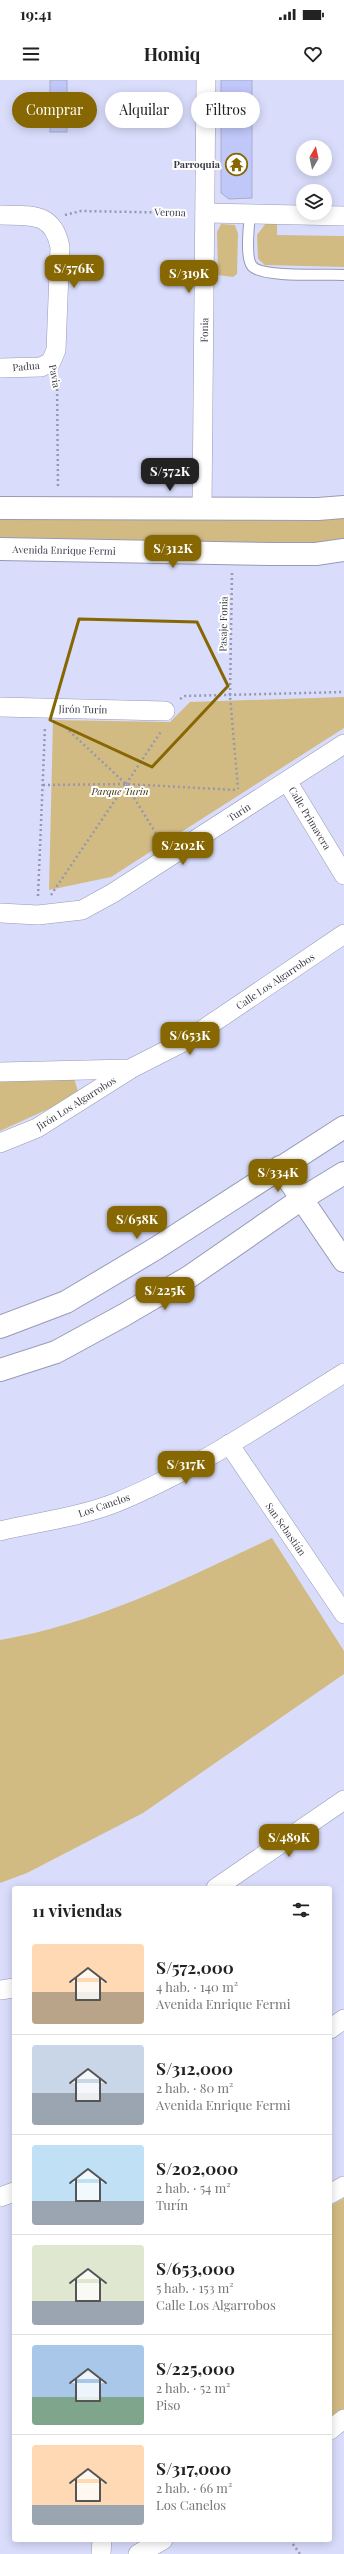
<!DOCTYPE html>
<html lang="es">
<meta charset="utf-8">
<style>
body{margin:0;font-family:"Playfair Display",serif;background:#f2f2f2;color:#222;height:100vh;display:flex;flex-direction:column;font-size:15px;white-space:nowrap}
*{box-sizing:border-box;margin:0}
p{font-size:13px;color:#767676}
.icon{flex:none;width:22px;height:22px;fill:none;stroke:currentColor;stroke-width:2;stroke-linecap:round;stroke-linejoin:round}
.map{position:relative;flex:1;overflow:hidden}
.panel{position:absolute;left:12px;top:1806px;width:320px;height:656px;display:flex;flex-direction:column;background:#fff;border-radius:4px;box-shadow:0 2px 10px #0003}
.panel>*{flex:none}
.hud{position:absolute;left:12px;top:12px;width:320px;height:36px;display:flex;gap:8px}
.needle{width:26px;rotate:9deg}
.buttons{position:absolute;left:296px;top:60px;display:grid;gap:8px}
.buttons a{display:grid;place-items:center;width:36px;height:36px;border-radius:50%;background:#fff;box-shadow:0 2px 10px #0003;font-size:20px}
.price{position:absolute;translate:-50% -34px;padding:0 9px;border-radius:8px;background:#866702;color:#fff;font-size:13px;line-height:26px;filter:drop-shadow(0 1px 2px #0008)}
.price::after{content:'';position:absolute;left:50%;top:24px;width:12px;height:9px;margin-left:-6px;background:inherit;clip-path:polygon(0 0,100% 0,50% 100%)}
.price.current{background:#222;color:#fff}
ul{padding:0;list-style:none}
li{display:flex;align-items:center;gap:12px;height:100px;padding:0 20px}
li+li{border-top:1px solid #e0e0e0}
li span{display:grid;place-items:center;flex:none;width:112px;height:80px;border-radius:4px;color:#555}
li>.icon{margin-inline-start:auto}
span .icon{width:48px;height:48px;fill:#fffc;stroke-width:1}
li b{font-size:17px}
h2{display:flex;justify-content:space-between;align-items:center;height:48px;padding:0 20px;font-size:17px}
.chip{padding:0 14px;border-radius:18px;background:#fff;box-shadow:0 2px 10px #0003;font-size:14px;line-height:36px}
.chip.current{background:#866702;color:#fff}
.status{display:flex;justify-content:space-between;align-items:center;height:28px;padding:0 20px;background:#fff;direction:ltr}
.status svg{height:11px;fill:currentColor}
header{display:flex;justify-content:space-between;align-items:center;height:52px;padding:0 20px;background:#fff;font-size:18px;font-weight:700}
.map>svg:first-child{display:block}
</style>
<div class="status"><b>19:41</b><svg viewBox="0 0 49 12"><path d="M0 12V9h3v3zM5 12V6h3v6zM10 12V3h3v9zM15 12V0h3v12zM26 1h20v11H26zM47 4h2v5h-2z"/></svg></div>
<header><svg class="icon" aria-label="menu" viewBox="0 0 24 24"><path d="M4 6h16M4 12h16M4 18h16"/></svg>Homiq<svg class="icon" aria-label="heart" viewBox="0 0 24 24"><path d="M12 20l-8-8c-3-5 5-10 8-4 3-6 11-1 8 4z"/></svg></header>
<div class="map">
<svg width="344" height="2474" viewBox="0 0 344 2474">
<rect width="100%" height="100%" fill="#d9ddfb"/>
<g fill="#d2bb83">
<polygon points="277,142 277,155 344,156 344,187 265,185 258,179 257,155 266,143"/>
<polygon points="221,144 235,145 238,154 237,194 233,197 218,195 217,152"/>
<polygon points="0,436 308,441 344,437 344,461 325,466 0,462"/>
<polygon points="344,617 344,648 111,797 49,810 53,640 170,642 190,622"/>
<polygon points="74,998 79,1015 0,1051 0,1000"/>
<path d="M 272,1458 L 344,1571 L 344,1594 L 143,1733 L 27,1793 L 0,1803 L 0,1560 C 96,1544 185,1499 272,1458 Z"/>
<polygon points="344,2118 344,2329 330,2340 330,2126"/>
</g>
<g fill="#c0c7f9" stroke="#a9adc9">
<rect x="50" y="0" width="17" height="52"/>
<polygon points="221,0 252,0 252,118 229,119 221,113"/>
</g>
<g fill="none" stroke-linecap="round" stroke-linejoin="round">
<defs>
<path id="lane" d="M 250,134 C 249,146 245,177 252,186 C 261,198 328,194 344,195"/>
<g id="street">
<polyline points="205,133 344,136"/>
<path d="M 0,135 C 30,136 53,131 60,167 L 56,270 L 51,282 L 41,287 L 0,288"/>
<polyline points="202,428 206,0"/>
<polyline points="0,627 165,631"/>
<polyline points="287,701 344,795"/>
<polyline points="0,833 38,835 82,830 113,813 344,664"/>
<polyline points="0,992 130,989 189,959 344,854"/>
<polyline points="0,1063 37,1048 129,990"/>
<polyline points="229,1364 344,1534"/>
<path d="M 0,1451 C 38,1442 79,1437 115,1423 C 196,1390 270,1339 344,1293"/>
<polyline points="216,1808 344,1720"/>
<polyline points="0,1910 14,1908"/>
<polyline points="330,1949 344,1939"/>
<polyline points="330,2114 344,2106"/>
<polyline points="0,2117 14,2112"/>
<polyline points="330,2350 344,2339"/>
<polyline points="101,2474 102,2460"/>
<polyline points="138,2474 163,2460"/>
</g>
<g id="secondary">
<polyline points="0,428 318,429 344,427"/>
<polyline points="0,469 271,474 316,474 344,470"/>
<polyline points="280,1087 344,1181"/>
<polyline points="0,1247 66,1222 155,1169 344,1047"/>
<polyline points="0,1290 56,1272 124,1235 189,1197 303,1118 344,1093"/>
</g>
</defs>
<use href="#lane" stroke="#979ab6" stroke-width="12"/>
<use href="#street" stroke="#979ab6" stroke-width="20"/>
<use href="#secondary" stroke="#979ab6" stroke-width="24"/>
<g stroke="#9598ae" stroke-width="2.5" stroke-dasharray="2 3" stroke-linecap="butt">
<polyline points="65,135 81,131 187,133"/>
<polyline points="57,299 58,408"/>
<polyline points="232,493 230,616 238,709"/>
<polyline points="180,619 185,616 344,612"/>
<polyline points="126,704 162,650"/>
<polyline points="43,705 126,704 236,710"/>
<polyline points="126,705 160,760"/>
<polyline points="51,815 126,704 66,648"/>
<polyline points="38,816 45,647"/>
<polyline points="290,2460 300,2474"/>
</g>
<use href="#lane" stroke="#fff" stroke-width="10"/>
<use href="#street" stroke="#fff" stroke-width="19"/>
<use href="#secondary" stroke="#fff" stroke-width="22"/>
</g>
<path fill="none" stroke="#866702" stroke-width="3" stroke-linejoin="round" d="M 79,539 L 197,542 L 228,606 L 152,687 L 50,640 Z"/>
<defs>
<symbol id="temple-ring" viewBox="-11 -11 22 22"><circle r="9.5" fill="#fff" stroke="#866702" stroke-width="1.5"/><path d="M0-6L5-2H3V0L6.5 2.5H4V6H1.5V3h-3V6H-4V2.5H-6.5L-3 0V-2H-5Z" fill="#866702"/></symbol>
</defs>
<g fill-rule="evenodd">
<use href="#temple-ring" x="224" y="72" width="25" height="25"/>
</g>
<g text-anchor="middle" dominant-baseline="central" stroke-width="4" stroke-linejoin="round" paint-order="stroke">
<g font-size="10" font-weight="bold" fill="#393a46" stroke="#fff" text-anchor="end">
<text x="220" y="84">Parroquia</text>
</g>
<g font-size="10" fill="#393a46" stroke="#fff">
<text transform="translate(170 132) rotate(1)">Verona</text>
<text transform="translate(204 250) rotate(-89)">Fonia</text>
<text transform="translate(26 286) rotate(-5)">Padua</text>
<text transform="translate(55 296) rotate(79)">Pavia</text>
<text transform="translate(64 470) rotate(1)">Avenida Enrique Fermi</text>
<text transform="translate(223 544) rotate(-89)">Pasaje Fonia</text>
<text transform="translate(83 629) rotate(1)">Jirón Turín</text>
<text transform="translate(239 732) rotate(-33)">Turín</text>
<text transform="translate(310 738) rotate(59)">Calle Primavera</text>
<text transform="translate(275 901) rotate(-34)">Calle Los Algarrobos</text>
<text transform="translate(76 1023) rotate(-32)">Jirón Los Algarrobos</text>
<text transform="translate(104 1425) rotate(-19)">Los Canelos</text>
<text transform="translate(286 1449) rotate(55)">San Sebastián</text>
</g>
<g font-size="10" font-style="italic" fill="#3f3107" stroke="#fff">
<text x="120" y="711">Parque Turin</text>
</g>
</g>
</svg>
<div class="buttons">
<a><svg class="needle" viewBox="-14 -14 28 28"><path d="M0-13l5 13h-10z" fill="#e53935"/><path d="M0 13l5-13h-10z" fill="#767676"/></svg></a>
<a><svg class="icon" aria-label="layers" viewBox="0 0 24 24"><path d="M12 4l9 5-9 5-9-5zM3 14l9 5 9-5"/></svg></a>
</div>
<b class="price" style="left:74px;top:209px">S/576K</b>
<b class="price" style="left:189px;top:214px">S/319K</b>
<b class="price current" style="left:170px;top:412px">S/572K</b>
<b class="price" style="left:173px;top:489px">S/312K</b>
<b class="price" style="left:183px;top:786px">S/202K</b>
<b class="price" style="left:190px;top:976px">S/653K</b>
<b class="price" style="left:278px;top:1113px">S/334K</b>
<b class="price" style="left:137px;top:1160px">S/658K</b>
<b class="price" style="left:165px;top:1231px">S/225K</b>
<b class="price" style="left:186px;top:1405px">S/317K</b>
<b class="price" style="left:289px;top:1778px">S/489K</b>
<div class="hud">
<a class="chip current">Comprar</a>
<a class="chip">Alquilar</a>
<a class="chip">Filtros</a>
</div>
<section class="panel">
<h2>11 viviendas<svg class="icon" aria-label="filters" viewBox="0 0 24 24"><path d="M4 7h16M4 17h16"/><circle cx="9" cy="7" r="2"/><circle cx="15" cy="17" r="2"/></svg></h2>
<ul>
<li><span style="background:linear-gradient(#ffd9b3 60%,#b9a48a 0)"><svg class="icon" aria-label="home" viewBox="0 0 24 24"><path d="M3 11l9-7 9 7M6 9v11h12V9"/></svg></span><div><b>S/572,000</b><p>4 hab. · 140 m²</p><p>Avenida Enrique Fermi</p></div></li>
<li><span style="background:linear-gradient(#c9d6e8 60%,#9aa5b1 0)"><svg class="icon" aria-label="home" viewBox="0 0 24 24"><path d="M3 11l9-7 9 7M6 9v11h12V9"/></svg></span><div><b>S/312,000</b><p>2 hab. · 80 m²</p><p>Avenida Enrique Fermi</p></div></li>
<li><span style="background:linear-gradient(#bfe0f5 70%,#9aa5b1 0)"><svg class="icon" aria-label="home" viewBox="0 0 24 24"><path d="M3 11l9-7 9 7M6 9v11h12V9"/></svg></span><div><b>S/202,000</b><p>2 hab. · 54 m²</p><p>Turín</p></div></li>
<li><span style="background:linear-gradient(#dfe7d0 70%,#9aa5b1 0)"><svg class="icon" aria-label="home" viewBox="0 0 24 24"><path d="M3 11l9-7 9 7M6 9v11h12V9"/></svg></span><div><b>S/653,000</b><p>5 hab. · 153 m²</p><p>Calle Los Algarrobos</p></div></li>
<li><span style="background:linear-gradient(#a9c7e8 65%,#7fa58c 0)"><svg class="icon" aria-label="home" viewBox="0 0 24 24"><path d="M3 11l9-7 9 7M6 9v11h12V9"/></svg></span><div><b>S/225,000</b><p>2 hab. · 52 m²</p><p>Piso</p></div></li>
<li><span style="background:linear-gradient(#ffd9b3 75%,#9aa5b1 0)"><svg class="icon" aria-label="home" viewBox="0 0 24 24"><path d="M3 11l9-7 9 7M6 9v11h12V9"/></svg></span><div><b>S/317,000</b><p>2 hab. · 66 m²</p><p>Los Canelos</p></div></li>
</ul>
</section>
</div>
